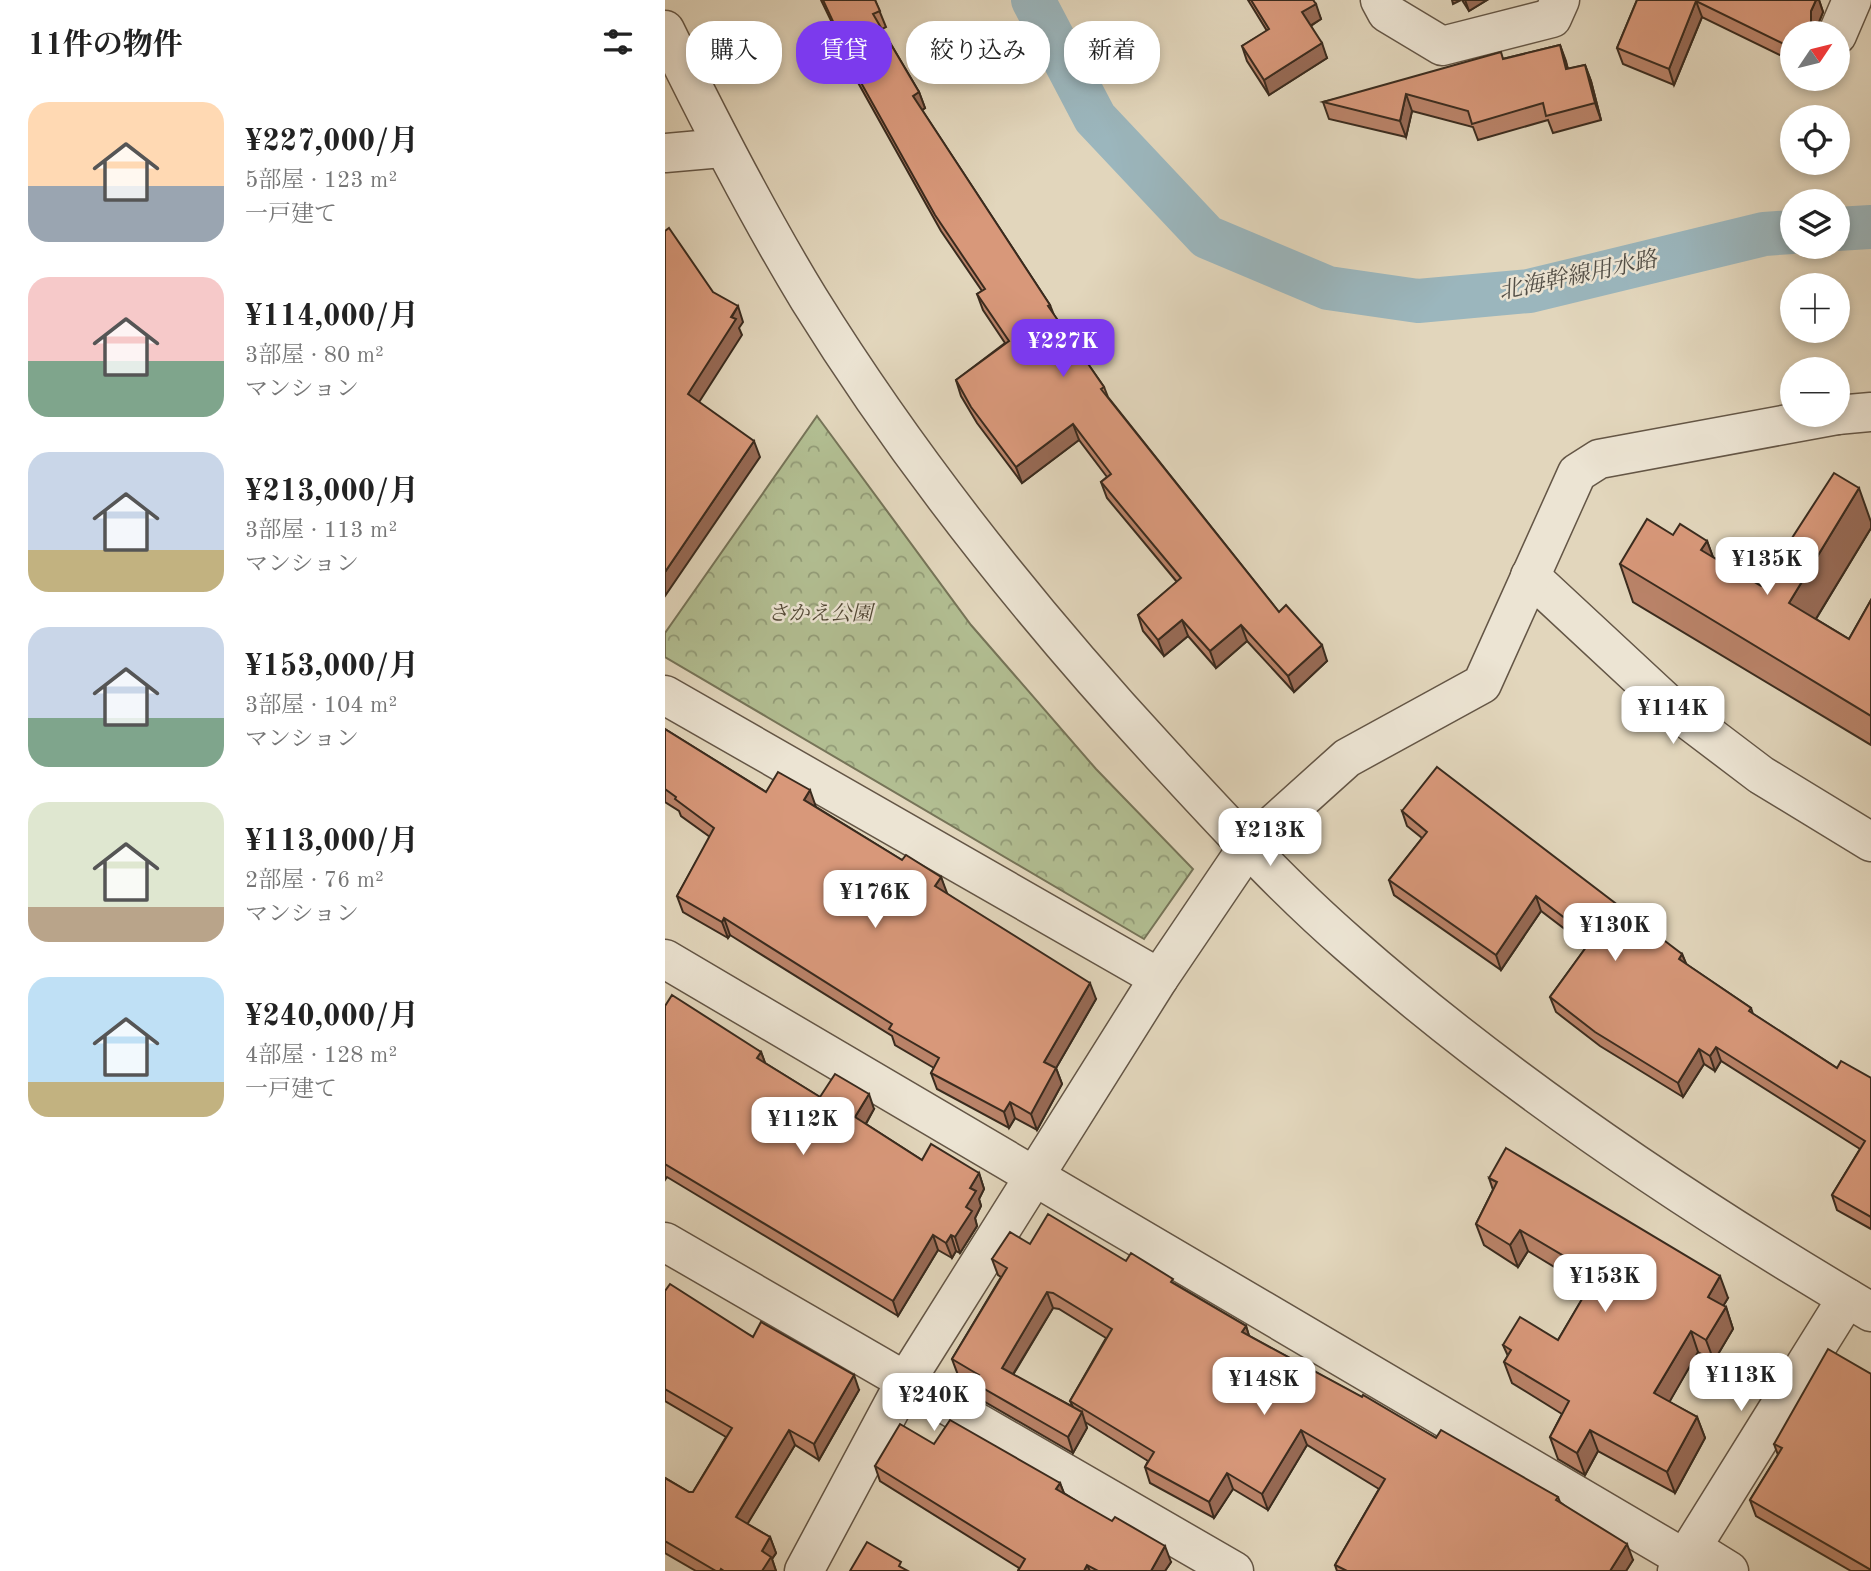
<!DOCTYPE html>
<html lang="ja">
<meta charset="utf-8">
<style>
body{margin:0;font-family:"Old Standard TT","Noto Serif JP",serif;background:#f2f2f2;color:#222;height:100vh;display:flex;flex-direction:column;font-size:26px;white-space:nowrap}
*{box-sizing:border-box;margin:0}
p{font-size:23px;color:#767676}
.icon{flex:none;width:38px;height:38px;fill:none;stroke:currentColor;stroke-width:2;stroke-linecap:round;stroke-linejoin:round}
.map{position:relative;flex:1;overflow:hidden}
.sheet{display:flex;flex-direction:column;background:#fff;width:665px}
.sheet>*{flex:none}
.guide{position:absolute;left:21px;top:21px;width:665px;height:63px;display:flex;gap:14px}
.needle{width:46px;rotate:55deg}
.fabs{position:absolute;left:1115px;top:21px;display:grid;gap:14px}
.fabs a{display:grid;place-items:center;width:70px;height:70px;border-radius:50%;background:#fff;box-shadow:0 4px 10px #0003;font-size:35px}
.price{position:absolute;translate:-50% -60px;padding:0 16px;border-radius:14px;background:#fff;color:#222;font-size:23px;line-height:46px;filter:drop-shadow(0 2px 4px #0008)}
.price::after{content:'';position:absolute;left:50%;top:42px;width:21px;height:16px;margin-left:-10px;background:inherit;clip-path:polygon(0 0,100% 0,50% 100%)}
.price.on{background:#7c3aed;color:#fff}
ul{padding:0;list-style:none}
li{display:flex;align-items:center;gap:21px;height:175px;padding:0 28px}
li span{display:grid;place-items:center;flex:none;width:196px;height:140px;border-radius:21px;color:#555}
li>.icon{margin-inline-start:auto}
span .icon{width:84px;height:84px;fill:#fffc;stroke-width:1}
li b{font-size:30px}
h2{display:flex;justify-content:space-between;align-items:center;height:84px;padding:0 28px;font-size:30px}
.tag{padding:0 24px;border-radius:28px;background:#fff;box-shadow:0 4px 10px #0003;font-size:24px;line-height:63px}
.tag.on{background:#7c3aed;color:#fff}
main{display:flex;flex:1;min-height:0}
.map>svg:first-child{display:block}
</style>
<main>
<section class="sheet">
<h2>11件の物件<svg class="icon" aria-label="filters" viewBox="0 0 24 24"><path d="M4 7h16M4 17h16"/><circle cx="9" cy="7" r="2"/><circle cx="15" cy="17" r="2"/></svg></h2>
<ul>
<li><span style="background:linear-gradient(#ffd9b3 60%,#9aa5b1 0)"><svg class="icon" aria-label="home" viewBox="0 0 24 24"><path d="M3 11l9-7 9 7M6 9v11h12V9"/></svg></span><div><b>¥227,000/月</b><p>5部屋 · 123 m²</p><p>一戸建て</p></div></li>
<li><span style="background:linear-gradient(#f6c9c9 60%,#7fa58c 0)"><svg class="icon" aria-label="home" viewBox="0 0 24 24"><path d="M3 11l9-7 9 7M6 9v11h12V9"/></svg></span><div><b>¥114,000/月</b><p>3部屋 · 80 m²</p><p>マンション</p></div></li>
<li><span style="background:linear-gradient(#c9d6e8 70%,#c2b280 0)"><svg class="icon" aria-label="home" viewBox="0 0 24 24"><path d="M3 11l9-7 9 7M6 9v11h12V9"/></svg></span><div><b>¥213,000/月</b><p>3部屋 · 113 m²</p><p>マンション</p></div></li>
<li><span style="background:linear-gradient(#c9d6e8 65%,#7fa58c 0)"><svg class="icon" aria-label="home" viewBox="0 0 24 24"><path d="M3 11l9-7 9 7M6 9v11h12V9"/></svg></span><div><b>¥153,000/月</b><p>3部屋 · 104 m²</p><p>マンション</p></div></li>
<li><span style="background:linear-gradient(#dfe7d0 75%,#b9a48a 0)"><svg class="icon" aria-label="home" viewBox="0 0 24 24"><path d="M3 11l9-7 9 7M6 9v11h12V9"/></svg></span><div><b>¥113,000/月</b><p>2部屋 · 76 m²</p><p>マンション</p></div></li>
<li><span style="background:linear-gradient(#bfe0f5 75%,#c2b280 0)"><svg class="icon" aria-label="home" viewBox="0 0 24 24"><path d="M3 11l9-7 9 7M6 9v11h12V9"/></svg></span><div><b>¥240,000/月</b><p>4部屋 · 128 m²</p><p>一戸建て</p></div></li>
</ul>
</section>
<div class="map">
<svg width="1206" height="1571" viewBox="0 0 1206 1571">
<defs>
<pattern id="forest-crowns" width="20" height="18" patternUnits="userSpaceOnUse" patternTransform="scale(1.75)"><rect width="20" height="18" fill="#b2be92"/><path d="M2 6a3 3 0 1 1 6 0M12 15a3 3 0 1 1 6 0" fill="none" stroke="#929b77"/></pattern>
</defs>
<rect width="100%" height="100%" fill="#e2d6bc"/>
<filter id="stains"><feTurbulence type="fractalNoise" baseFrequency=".00286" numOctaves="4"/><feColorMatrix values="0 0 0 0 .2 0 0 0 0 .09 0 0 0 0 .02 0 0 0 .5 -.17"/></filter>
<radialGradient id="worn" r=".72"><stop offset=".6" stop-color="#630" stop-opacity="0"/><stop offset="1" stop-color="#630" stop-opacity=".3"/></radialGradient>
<polygon fill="url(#forest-crowns)" stroke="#767458" stroke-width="2" points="152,416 306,625 431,769 528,869 479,939 0,657 0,633"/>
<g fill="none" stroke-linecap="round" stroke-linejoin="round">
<g stroke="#9bb6bd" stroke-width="44">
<polyline points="368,0 430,118 542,237 663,288 753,301 864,291 1099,234 1127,232"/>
<polyline points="1172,229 1206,227"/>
</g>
<defs>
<g id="minor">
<polyline points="715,0 722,13 777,46 887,18 895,0"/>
<path d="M 0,30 C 45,122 91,212 144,299 C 245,462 366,613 496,754 C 557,820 617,886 685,945 C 844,1085 1024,1205 1206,1312"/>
<polyline points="1172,35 1187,0"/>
<polyline points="0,153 57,148"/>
<polyline points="1172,415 1206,412"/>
<polyline points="865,576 1005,706 1096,775 1206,842"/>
<polyline points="0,695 494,978 582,848 682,758 817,684 912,473 934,459 1172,415"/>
<polyline points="0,959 1020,1559"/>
<polyline points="0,1242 569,1571"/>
<polyline points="1027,1548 1064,1571"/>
<polyline points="139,1571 240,1382 494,978"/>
<polyline points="1012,1571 1182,1298"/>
</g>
</defs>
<use href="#minor" stroke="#645646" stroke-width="41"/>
<use href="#minor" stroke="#ece4d3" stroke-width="38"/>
</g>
<g fill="#ba8369" stroke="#3a2b1e" stroke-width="2" fill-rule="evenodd">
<polygon points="156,0 210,0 221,27 217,29 254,92 260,108 257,110 385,305 389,315 439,387 443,397 614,612 662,661 629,692 582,641 551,668 523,636 499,656 478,631 473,615 512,582 442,498 436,482 442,477 414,440 357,483 312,423 296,396 291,380 340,343 318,310 312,294 317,291 276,231 191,79 185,63 186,62"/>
<polygon points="583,0 648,0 656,19 646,26 662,58 604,95 582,61 577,46 602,31"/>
<polygon points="797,0 822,0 804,11"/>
<polygon points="972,0 1154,0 1158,12 1152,27 1127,33 1127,61 1037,17 1009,85 958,64 952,48"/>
<polygon points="895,45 903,69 920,65 926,81 936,120 888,133 883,120 813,140 808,127 747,111 741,137 664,119 658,102"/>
<polygon points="1206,528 1151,619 1184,639 1206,600 1206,745 968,602 955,564 1008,535 1042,541 1048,557 1096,586"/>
<polygon points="0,729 101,792 151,807 237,860 276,877 281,893 431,999 391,1068 397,1084 372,1130 350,1118 344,1128 272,1089 266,1073 269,1068 230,1045 227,1036 65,935 63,938 18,912 12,896 45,837 16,816 14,811 0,802"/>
<polygon points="737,811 1017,954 1021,964 1086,1008 1088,1014 1172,1068 1206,1078 1206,1229 1172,1210 1167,1195 1195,1149 1056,1061 1050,1071 1039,1064 1018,1097 935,1046 891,1012 885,997 922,946 876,911 836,970 729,895 724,880 757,838 742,826"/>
<polygon points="0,1006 96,1052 100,1063 155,1097 209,1109 201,1124 257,1160 314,1173 319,1189 314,1199 316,1206 310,1218 312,1226 295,1253 291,1251 287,1258 273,1250 233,1316 2,1177 0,1180"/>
<polygon points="824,1178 1063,1298 1058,1306 1061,1307 1068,1329 1049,1361 1033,1352 1004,1402 1032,1417 1040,1438 1010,1493 933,1451 920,1475 893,1459 885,1437 897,1414 847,1383 839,1362 843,1356 838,1345 893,1340 924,1288 863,1251 853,1267 819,1245 811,1224 828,1190"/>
<path d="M 365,1244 L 461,1261 L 510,1284 L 581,1326 L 584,1336 L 771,1438 L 893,1497 L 895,1502 L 968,1560 L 961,1571 L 672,1571 L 670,1565 L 714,1489 L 642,1445 L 603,1510 L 568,1489 L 549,1518 L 485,1483 L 480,1467 L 483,1461 L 420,1422 L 422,1428 L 408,1453 L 315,1399 L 310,1384 L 293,1375 L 287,1359 L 336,1277 L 333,1275 L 327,1259 ZM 388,1308 L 394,1309 L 441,1338 L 405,1401 L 408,1407 L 348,1375 Z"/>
<polygon points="0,1291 88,1337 194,1390 154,1460 130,1445 82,1524 105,1537 111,1553 107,1559 111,1571 31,1571 0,1553 0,1478 24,1492 28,1492 61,1437 0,1401"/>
<polygon points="1206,1374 1206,1571 1186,1571 1091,1516 1085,1500 1113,1455 1109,1444"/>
<polygon points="269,1444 395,1483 399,1493 506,1562 500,1571 353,1571 354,1568 215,1481 210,1466"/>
</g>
<g fill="#976a55" stroke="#3a2b1e" stroke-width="2">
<polygon points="787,0 796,0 788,4"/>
<polygon points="800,0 822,0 804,11"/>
<polygon points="1151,0 1154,0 1158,12 1152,27 1152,33 1142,33 1146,11"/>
<polygon points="1031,1 1037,17 1009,85 1004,69"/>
<polygon points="651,4 656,19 643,27 637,12"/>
<polygon points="657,43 662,58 604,95 599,80"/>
<polygon points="895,45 901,61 907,86 901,69"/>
<polygon points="920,65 926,81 936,120 930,103"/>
<polygon points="254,92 260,108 254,112 248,96"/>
<polygon points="741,94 747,111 741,137 735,121"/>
<polygon points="73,306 78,322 74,328 77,335 29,410 23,394"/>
<polygon points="408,424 414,440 357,483 351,467"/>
<polygon points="89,441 95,457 0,596 0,572"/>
<polygon points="1194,488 1206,522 1206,528 1138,640 1124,603"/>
<polygon points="1042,541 1056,579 1036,550"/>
<polygon points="517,620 523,636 499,656 493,640"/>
<polygon points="576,625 582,641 551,668 545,651"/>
<polygon points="657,645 662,661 629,692 623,676"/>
<polygon points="145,790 151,807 139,800"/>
<polygon points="276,877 282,893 276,903 270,886"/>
<polygon points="871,896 876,911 836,970 831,955"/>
<polygon points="59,918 65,935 63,938 57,922"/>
<polygon points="1017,954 1023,968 1014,959"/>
<polygon points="425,983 431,999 391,1068 397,1084 372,1130 366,1114 379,1062"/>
<polygon points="1051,1047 1056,1061 1050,1071 1045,1056"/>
<polygon points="1034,1049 1039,1064 1018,1097 1013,1083"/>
<polygon points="96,1052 102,1068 92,1058"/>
<polygon points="204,1094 209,1109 196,1132 190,1117"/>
<polygon points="345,1102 350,1118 344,1128 339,1112"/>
<polygon points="314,1173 319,1189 314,1199 316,1206 310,1218 312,1226 295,1253 290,1237 301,1207 305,1188"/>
<polygon points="855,1230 863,1251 853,1267 845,1245"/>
<polygon points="268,1235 273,1250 233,1316 228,1301"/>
<polygon points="286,1235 291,1251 287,1258 281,1243"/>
<polygon points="1055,1276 1063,1298 1051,1318 1043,1297"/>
<polygon points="382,1292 388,1308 342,1384 337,1368"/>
<polygon points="1061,1307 1068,1329 1049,1361 1041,1340"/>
<polygon points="581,1326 586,1342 577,1332"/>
<polygon points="1026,1331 1033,1352 997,1415 989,1393"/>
<polygon points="189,1375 194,1390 154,1460 149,1444"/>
<polygon points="417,1412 422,1428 408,1453 403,1437"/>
<polygon points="1032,1417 1040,1438 1010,1493 1002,1472"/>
<polygon points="124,1430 130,1445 77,1533 71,1517"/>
<polygon points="636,1430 642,1445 603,1510 597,1494"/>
<polygon points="925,1430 933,1451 920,1475 912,1453"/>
<polygon points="562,1473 568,1489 549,1518 544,1502"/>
<polygon points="395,1483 401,1499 391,1489"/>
<polygon points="105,1537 111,1553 107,1559 111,1571 97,1571 97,1551"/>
<polygon points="962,1544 968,1560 961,1571 945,1571"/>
<polygon points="500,1546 506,1562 500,1571 486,1571"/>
<polygon points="422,1565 425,1571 419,1571"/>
</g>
<g fill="#d8987a" stroke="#3a2b1e" stroke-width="2">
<polygon points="158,0 210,0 215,11 208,14 254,92 248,96 385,305 383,306 439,387 436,389 614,612 621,605 657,645 623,676 576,625 545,651 517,620 493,640 473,615 516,578 436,482 446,474 408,424 351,467 306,407 291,380 344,341 312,294 320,289 270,215 185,63 187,62"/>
<polygon points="586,0 648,0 651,4 637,12 657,43 599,80 577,46 604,29"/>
<polygon points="972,0 1151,0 1146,11 1146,26 1142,33 1127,33 1127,48 1031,1 1004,69 952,48"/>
<polygon points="895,45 901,69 920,65 930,103 881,116 878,103 807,124 803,111 741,94 735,121 658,102 836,52 838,59"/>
<polygon points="4,228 48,292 73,306 66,317 71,319 23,394 89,441 0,572 0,231"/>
<polygon points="1169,473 1194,488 1124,603 1184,639 1206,600 1206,716 955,564 982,519 1008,535 1015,524 1042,541 1036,550 1096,586"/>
<polygon points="0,729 101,792 113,772 145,790 139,800 237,860 241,855 276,877 270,886 425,983 379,1062 391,1068 366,1114 345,1102 339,1112 266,1073 274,1058 224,1029 227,1024 59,918 57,922 12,896 49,828 10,799 11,797 0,789"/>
<polygon points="772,767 1017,954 1014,959 1086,1008 1084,1011 1172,1068 1176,1061 1206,1078 1206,1217 1167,1195 1200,1141 1051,1047 1045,1056 1034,1049 1013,1083 930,1032 885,997 927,939 871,896 831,955 724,880 762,832 737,811"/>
<polygon points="7,995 96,1052 92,1058 155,1097 170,1074 204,1094 190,1117 257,1160 266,1144 314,1173 305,1188 311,1191 301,1207 307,1211 290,1237 286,1235 281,1243 268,1235 228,1301 0,1164 0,1006"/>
<polygon points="841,1148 1055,1276 1043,1297 1061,1307 1041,1340 1026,1331 989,1393 1032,1417 1002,1472 925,1430 912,1453 885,1437 904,1401 839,1362 846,1350 838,1345 855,1317 893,1340 931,1275 855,1230 845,1245 811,1224 832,1182 824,1178"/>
<polygon points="383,1214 461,1261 466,1253 508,1279 506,1282 581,1326 577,1332 697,1397 698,1395 771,1438 776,1430 893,1497 891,1500 962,1544 945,1571 682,1571 670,1565 720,1479 636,1430 597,1494 562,1473 544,1502 480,1467 489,1452 405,1401 447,1329 388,1293 382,1292 337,1368 417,1412 403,1437 309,1383 314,1375 287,1359 342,1268 327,1259 345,1232 365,1244"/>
<polygon points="5,1284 88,1337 96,1322 189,1375 149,1444 124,1430 71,1517 105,1537 97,1551 106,1557 97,1571 59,1571 56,1569 55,1571 51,1571 0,1541 0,1478 24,1492 28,1492 67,1428 0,1389 0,1291"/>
<polygon points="1163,1349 1206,1374 1206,1570 1085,1500 1117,1448 1109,1444"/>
<polygon points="285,1420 395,1483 391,1489 447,1521 450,1517 500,1546 486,1571 433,1571 422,1565 419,1571 353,1571 360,1559 210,1466 235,1424 269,1444"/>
<polygon points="202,1542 236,1562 234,1566 243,1571 185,1571"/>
</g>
<g text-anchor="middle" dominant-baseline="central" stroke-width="5" stroke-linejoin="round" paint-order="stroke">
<g font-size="21" font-style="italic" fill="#524835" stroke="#ece4d3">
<text x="155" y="614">さかえ公園</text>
</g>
<g font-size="23" font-style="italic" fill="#524e46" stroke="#ece4d3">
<text transform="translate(913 276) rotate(-12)">北海幹線用水路</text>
</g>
</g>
<rect width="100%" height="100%" filter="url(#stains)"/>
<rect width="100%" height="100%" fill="url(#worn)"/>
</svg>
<div class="fabs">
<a><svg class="needle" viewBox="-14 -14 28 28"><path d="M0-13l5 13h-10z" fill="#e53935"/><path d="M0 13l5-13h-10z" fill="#767676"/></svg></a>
<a><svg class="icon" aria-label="locate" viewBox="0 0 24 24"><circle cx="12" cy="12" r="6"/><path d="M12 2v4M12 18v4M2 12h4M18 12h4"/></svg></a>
<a><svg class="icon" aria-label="layers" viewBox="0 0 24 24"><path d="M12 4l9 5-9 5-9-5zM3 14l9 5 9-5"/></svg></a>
<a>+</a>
<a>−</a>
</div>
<b class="price on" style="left:398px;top:379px">¥227K</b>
<b class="price" style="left:1102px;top:597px">¥135K</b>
<b class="price" style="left:1008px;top:746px">¥114K</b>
<b class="price" style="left:605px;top:868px">¥213K</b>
<b class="price" style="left:210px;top:930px">¥176K</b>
<b class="price" style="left:950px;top:963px">¥130K</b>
<b class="price" style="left:138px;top:1157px">¥112K</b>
<b class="price" style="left:940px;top:1314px">¥153K</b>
<b class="price" style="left:1076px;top:1413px">¥113K</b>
<b class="price" style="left:599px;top:1417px">¥148K</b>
<b class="price" style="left:269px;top:1433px">¥240K</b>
<div class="guide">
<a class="tag">購入</a>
<a class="tag on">賃貸</a>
<a class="tag">絞り込み</a>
<a class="tag">新着</a>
</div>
</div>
</main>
